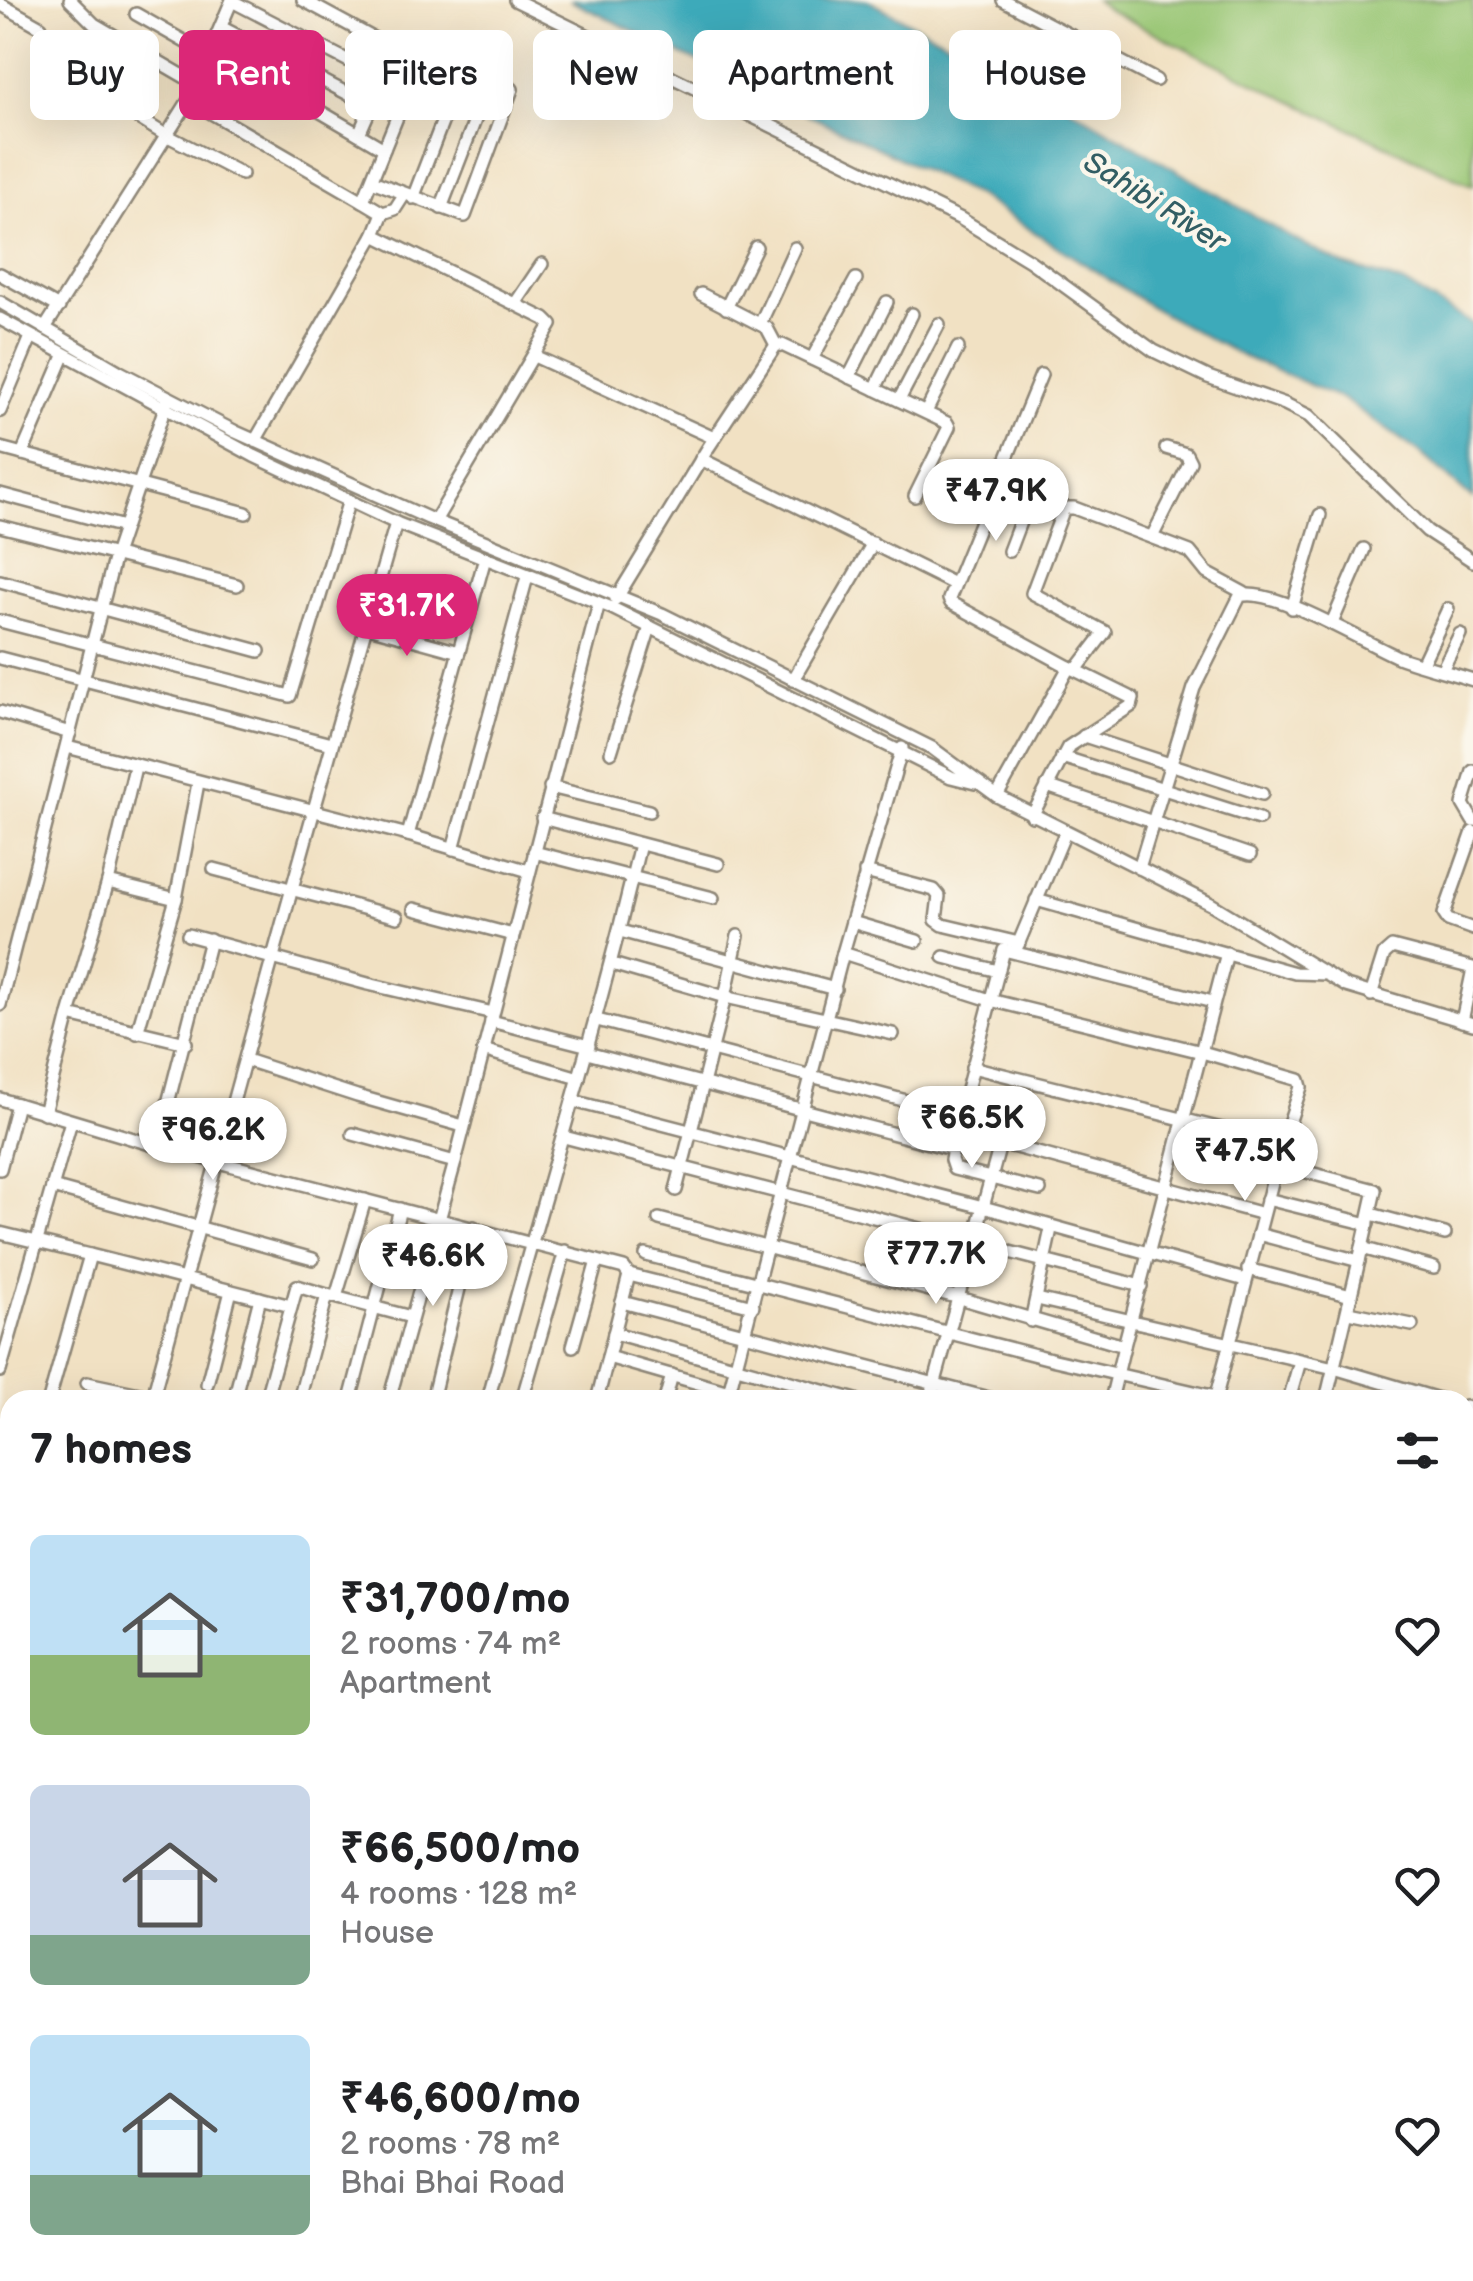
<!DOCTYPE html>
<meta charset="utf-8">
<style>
body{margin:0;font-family:"Balsamiq Sans",sans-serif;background:#f6f6f6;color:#202124;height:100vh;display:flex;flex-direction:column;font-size:38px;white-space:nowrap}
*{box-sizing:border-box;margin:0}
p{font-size:32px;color:#757577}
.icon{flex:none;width:55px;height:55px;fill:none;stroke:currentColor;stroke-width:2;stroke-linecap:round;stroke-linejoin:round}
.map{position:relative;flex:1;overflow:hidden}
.panel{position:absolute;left:0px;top:1390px;width:1475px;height:892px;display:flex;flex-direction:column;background:#fff;border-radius:30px 30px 0 0;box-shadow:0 10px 40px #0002}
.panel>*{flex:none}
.top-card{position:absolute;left:30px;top:30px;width:1415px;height:90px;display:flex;gap:20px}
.price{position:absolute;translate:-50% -85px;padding:0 22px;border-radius:35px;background:#fff;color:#222;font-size:32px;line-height:65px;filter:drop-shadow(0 2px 5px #0008)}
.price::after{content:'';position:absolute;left:50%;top:60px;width:30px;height:22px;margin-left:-15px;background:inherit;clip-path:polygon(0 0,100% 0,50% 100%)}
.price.selected{background:#db2777;color:#fff}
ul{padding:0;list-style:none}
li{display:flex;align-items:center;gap:30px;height:250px;padding:0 30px}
li span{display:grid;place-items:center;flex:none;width:280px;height:200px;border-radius:15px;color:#555}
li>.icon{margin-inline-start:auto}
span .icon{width:120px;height:120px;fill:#fffc;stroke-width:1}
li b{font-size:42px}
h2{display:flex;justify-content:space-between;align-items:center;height:120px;padding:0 30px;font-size:42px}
.pill{padding:0 35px;border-radius:15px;background:#fff;box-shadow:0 10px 40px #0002;font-size:35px;line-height:90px}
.pill.selected{background:#db2777;color:#fff}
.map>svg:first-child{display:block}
</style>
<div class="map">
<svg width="1473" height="2281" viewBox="0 0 1473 2281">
<rect width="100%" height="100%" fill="#fbf7ec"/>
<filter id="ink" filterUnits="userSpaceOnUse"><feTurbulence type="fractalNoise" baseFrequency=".01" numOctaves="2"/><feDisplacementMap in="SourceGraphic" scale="20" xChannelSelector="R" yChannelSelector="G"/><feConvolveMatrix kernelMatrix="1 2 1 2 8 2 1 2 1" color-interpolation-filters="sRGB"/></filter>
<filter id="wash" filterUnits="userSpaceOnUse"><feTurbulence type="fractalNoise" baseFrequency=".0048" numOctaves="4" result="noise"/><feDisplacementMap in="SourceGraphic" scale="40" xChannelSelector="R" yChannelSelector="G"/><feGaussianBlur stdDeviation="2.25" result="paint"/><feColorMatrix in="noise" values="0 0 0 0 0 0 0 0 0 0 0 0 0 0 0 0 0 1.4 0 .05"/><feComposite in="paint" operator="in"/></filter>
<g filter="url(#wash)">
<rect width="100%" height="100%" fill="#f1e1c3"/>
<g fill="#99c674" stroke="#627850" stroke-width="2.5">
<polygon points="1096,0 1473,0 1473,186 1291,101 1107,9"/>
<polygon points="1473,1865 1473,2281 743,2281 760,2272 1465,2272 1465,1871"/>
</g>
<g fill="#3caaba" stroke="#346a72" stroke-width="2.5">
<polygon points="569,0 867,0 1050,96 1288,236 1344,265 1403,283 1473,324 1473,499 1419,452 1343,399 1242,356 1158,311 978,196"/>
<polygon points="1473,1570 1473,1792 1465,1798 1465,1582"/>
<polygon points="402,2273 402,2272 581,2273 574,2281 395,2281"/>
</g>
</g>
<g filter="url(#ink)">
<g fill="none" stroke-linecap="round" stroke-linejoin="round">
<defs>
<g id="minor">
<polyline points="70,0 94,24 197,84"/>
<polyline points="515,0 961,219 1030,261 1154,351 1208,377 1285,404 1309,416 1427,531 1473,561"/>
<polyline points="1003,0 1156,80"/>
<polyline points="232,1 409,92"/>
<polyline points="0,4 41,27"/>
<polyline points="136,14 210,56"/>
<polyline points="221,27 371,106"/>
<polyline points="208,59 321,112 384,149"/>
<polyline points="83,84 164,134 242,174"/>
<polyline points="189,100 363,201 419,63 303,0"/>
<polyline points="359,134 383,79"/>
<polyline points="372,181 465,216 512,89"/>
<polyline points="413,198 464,66"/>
<polyline points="441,208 492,76"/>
<polyline points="383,213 395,209 404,195"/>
<polyline points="374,235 545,319 551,325 435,521"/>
<polyline points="0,274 59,307"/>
<polyline points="701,294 767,328 776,345"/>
<polyline points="0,302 120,372 236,432 428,518 662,614 932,748 997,796 1211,904 1346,986 1473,1024"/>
<polyline points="515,304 542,264"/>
<polyline points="726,308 756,247"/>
<polyline points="0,319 254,456 396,523 612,608 951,777 975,783"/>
<polyline points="760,324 795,248"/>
<polyline points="45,328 189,100 232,0"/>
<polyline points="534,356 714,438"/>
<polyline points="812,359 856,279"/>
<polyline points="1041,375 949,599 951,603 1069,667"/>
<polyline points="849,377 887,302"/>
<polyline points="875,389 912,314"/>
<polyline points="899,400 939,324"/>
<polyline points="0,411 31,337"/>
<polyline points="926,412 958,348"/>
<polyline points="255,441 374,235 383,213 363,201"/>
<polyline points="0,448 246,513"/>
<polyline points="22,454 64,356"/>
<polyline points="701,459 954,584"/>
<polyline points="1002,476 1028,487 1031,493 1009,551"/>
<polyline points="0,494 124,527"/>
<polyline points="0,526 237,585"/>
<polyline points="1152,537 1190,462 1186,454 1166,448"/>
<polyline points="0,581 259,651"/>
<polyline points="616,599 708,448 776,345 782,345 947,423 949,427 915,496"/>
<polyline points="1292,608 1320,515"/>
<polyline points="0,621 290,696 349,500"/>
<polyline points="1332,623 1364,549"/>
<polyline points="365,626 459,652"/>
<polyline points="0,658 331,744"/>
<polyline points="1422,664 1448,609"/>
<polyline points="1076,670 1105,632 1032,593 1064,508 1074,508 1190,552 1207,573 1244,593"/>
<polyline points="1442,670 1460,634"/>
<polyline points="793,680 873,543"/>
<polyline points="0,712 70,733"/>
<polyline points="1084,736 1262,794"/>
<polyline points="67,747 408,835 529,871"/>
<polyline points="611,752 650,627"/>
<polyline points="1062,757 1259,819"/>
<polyline points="135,767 108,882 69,1015 186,1043"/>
<polyline points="1473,771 1463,804 1473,821"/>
<polyline points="1047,786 1250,855"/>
<polyline points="550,787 649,811"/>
<polyline points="997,796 1069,667 1130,697 1133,699 1131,706 1068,747 1032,816"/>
<polyline points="542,818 718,864"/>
<polyline points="1473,832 1444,914 1448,920 1473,929"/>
<polyline points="408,835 485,558"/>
<polyline points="453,849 527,577"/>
<polyline points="534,852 713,898"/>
<path d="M 1139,868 L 1194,688 L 1240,596 C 1272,586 1365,643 1398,657 C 1422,666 1448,672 1473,680"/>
<polyline points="214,869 397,917"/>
<polyline points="865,872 934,890 939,896 936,920 943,925 1019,943"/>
<polyline points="108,882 176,899"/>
<polyline points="1036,900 1295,973 1327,974"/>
<polyline points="414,909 513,935"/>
<polyline points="852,922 917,941"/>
<polyline points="620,931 835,989"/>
<polyline points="188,935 368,984 493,1013"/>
<polyline points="1017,947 1065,833"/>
<polyline points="843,953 990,1000 1202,1052 1299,1080 1301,1087 1282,1144 1215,1400"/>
<polyline points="944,957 998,971"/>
<polyline points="612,964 725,997 738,936"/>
<polyline points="1371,995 1384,954 1392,947 1473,968"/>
<polyline points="1213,1002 1004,950 956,1131 1263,1214"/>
<polyline points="0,1005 115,555 167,401"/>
<polyline points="597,1020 960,1115"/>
<polyline points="491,1021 589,1046"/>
<polyline points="1462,1021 1473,969"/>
<polyline points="137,1033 176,899 198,783"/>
<polyline points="483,1050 579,1078"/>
<polyline points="587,1053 952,1149"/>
<polyline points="246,1060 357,1096 463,1126"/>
<polyline points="972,1067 1282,1144"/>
<polyline points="0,1099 157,1146 624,1268 629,1275 597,1400"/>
<polyline points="573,1101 983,1207 1245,1280"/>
<polyline points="44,1113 69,1015"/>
<polyline points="956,1131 951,1160 954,1169 1040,1190"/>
<polyline points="353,1134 455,1162"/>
<polyline points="564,1137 1141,1286"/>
<polyline points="157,1146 210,940"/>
<polyline points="0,1169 17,1104"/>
<polyline points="52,1187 313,1259"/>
<polyline points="676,1190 725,997 893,1034"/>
<polyline points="1267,1199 1368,1224"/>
<polyline points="1371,1214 1445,1234"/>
<polyline points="659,1219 956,1297 1124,1346 1227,953"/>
<polyline points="0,1233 90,1255 49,1400"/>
<polyline points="1258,1234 1359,1261 1375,1190 1276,1164"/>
<polyline points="1362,1248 1434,1268"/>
<polyline points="90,1255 291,1306"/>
<polyline points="646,1255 1055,1360 1216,1397"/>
<polyline points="1248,1269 1351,1296"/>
<polyline points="629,1275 753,1306"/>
<polyline points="336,1297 365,1200"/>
<polyline points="1037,1299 1334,1368 1442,1400"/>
<polyline points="622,1302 996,1400"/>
<polyline points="1349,1312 1412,1325"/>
<polyline points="1031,1321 1051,1229"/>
<polyline points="614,1333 856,1400"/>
<polyline points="573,1346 597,1261"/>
<polyline points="608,1357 729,1392"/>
<polyline points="0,1371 71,1121"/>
<polyline points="87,1383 168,1400"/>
<polyline points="207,1384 231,1291"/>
<polyline points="236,1392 260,1298"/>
<polyline points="266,1398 297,1286 327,1295"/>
<path d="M 152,1400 C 231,1107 311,814 396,523"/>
<polyline points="299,1400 327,1295 411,1317"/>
<polyline points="350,1400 400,1209"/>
<polyline points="389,1400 455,1162 599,603"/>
<polyline points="432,1400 474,1227"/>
<path d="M 488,1400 C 538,1214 596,1031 640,844"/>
<polyline points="522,1400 565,1251"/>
<polyline points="665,1400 672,1375"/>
<polyline points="727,1400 843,953 902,748"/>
<polyline points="930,1400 1000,1145"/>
<polyline points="1111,1400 1124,1346"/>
<polyline points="1289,1400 1300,1361"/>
<polyline points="1326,1400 1359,1261"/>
<polyline points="1465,1407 1473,1409"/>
<polyline points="1465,1436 1467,1436"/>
<polyline points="0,1481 8,1447"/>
<polyline points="1465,1521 1473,1508"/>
<polyline points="0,1547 10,1549"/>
<polyline points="0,1623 10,1584"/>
<polyline points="0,1709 4,1710"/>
<polyline points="0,1765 10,1768"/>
<polyline points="0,1795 10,1798"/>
<polyline points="0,1827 10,1830"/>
<polyline points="0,1858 10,1861"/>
<polyline points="0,1894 10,1896"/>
<polyline points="0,1934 10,1937"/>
<polyline points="0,1968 10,1970"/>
<polyline points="0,2033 10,1989"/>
<polyline points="0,2145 10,2110"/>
<polyline points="352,2281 358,2272"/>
</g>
</defs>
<use href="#minor" stroke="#8e8677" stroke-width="16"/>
<use href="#minor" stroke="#fff" stroke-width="11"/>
</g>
</g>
<g text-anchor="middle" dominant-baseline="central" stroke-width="9" stroke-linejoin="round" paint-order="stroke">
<g font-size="30" font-style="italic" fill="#325e64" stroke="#fbf7ec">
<text transform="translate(1154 202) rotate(32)">Sahibi River</text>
</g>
</g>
</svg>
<b class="price" style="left:996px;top:544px">₹47.9K</b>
<b class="price selected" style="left:407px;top:659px">₹31.7K</b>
<b class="price" style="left:972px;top:1171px">₹66.5K</b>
<b class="price" style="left:213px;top:1183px">₹96.2K</b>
<b class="price" style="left:1245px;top:1204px">₹47.5K</b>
<b class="price" style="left:936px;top:1307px">₹77.7K</b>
<b class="price" style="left:433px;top:1309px">₹46.6K</b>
<div class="top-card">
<a class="pill">Buy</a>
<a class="pill selected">Rent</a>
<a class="pill">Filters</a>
<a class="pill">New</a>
<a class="pill">Apartment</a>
<a class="pill">House</a>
</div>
<section class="panel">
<h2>7 homes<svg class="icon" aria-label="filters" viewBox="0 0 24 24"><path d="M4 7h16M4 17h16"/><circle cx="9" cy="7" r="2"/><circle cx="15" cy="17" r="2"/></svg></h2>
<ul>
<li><span style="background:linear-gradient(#bfe0f5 60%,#8fb573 0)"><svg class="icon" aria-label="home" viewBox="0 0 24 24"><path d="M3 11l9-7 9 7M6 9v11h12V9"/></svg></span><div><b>₹31,700/mo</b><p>2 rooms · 74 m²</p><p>Apartment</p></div><svg class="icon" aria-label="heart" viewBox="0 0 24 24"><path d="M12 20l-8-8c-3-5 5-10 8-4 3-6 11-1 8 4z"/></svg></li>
<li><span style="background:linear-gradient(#c9d6e8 75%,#7fa58c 0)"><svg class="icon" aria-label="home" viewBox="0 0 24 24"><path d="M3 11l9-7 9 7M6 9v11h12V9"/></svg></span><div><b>₹66,500/mo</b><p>4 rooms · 128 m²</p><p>House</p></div><svg class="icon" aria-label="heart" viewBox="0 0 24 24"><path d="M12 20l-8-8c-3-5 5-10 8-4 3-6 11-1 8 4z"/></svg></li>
<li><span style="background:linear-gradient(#bfe0f5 70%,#7fa58c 0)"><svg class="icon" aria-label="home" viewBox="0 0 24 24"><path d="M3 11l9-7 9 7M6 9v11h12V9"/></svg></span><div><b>₹46,600/mo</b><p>2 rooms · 78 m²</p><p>Bhai Bhai Road</p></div><svg class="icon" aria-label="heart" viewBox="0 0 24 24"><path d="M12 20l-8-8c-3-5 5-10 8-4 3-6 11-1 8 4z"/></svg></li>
</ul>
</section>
</div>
